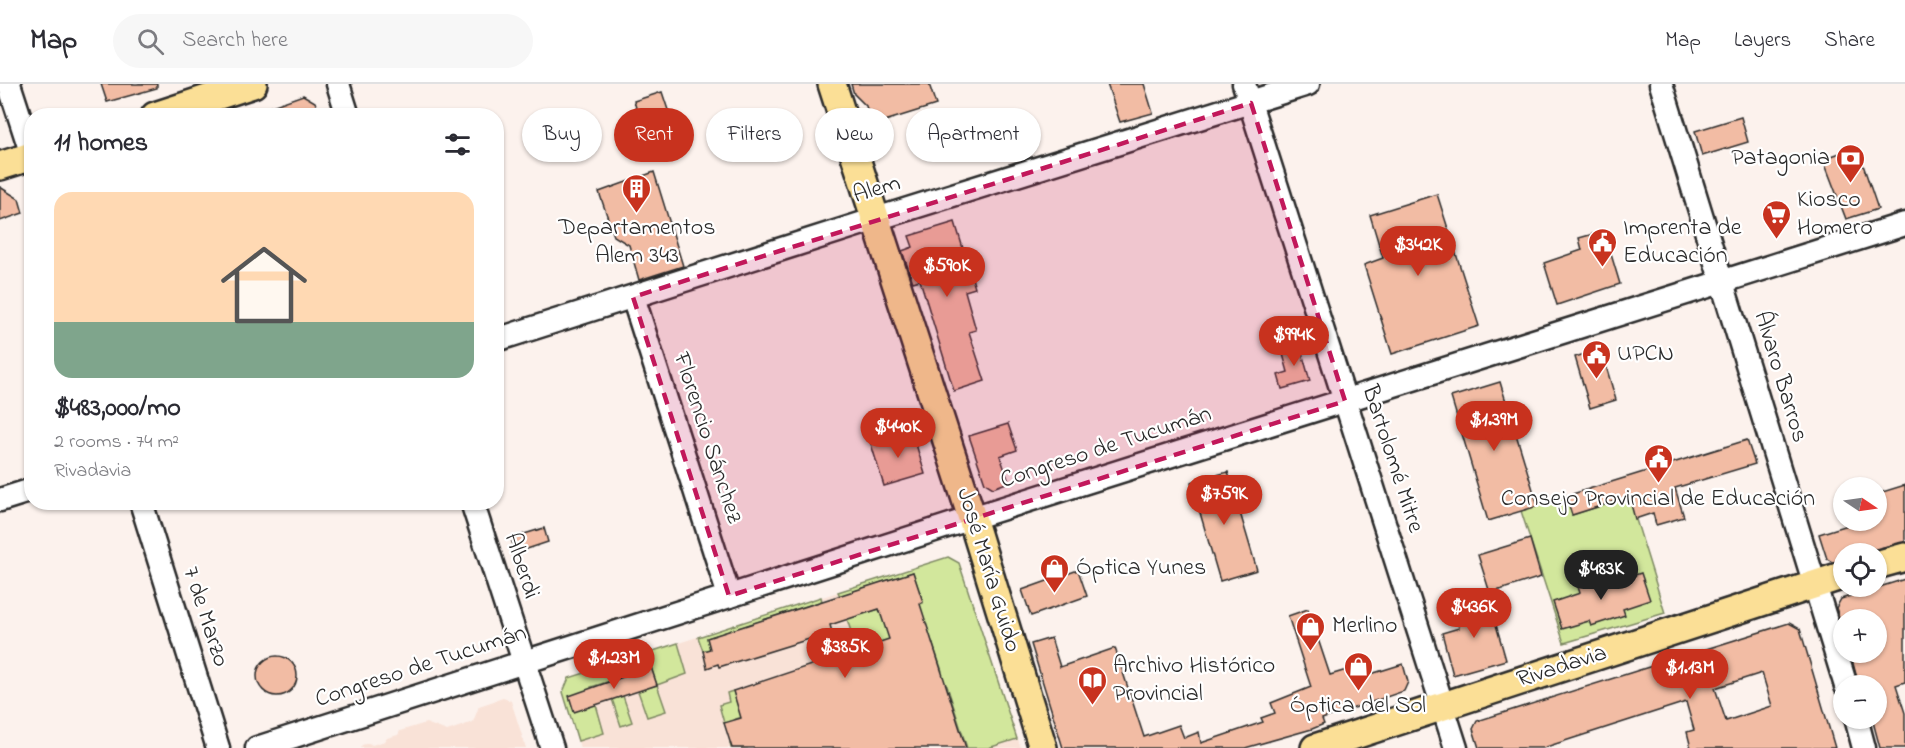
<!DOCTYPE html>
<meta charset="utf-8">
<style>
body{margin:0;font-family:"Indie Flower",sans-serif;background:#f7f7f7;color:#2b2b33;height:100vh;display:flex;flex-direction:column;font-size:22px;white-space:nowrap}
*{box-sizing:border-box;margin:0}
p{font-size:20px;color:#7c7c81}
.icon{flex:none;width:33px;height:33px;fill:none;stroke:currentColor;stroke-width:2;stroke-linecap:round;stroke-linejoin:round}
.map{position:relative;flex:1;overflow:hidden}
.drawer{position:absolute;left:24px;top:24px;width:480px;height:402px;display:flex;flex-direction:column;background:#fff;border-radius:24px;box-shadow:0 2px 4px #0004}
.drawer>*{flex:none}
.hud{position:absolute;left:522px;top:24px;width:570px;height:54px;display:flex;gap:12px}
.needle{width:39px;rotate:103deg}
.tools{position:absolute;left:1833px;top:393px;display:grid;gap:12px}
.tools a{display:grid;place-items:center;width:54px;height:54px;border-radius:50%;background:#fff;box-shadow:0 2px 4px #0004;font-size:30px}
.price{position:absolute;translate:-50% -51px;padding:0 14px;border-radius:21px;background:#c8321e;color:#fff;font-size:20px;line-height:39px;filter:drop-shadow(0 2px 3px #0008)}
.price::after{content:'';position:absolute;left:50%;top:36px;width:18px;height:14px;margin-left:-9px;background:inherit;clip-path:polygon(0 0,100% 0,50% 100%)}
.price.on{background:#222;color:#fff}
ul{padding:0;list-style:none}
li{display:grid;align-content:center;gap:12px;height:318px;padding:0 30px}
li+li{border-top:2px solid #e1e1e2}
li span{display:grid;place-items:center;height:186px;border-radius:18px;color:#555}
li>.icon{margin-inline-start:auto}
span .icon{width:108px;height:108px;fill:#fffc;stroke-width:1}
li b{font-size:26px}
h2{display:flex;justify-content:space-between;align-items:center;height:72px;padding:0 30px;font-size:26px}
.tag{padding:0 21px;border-radius:27px;background:#fff;box-shadow:0 2px 4px #0004;font-size:21px;line-height:54px}
.tag.on{background:#c8321e;color:#fff}
header{display:flex;align-items:center;gap:36px;box-sizing:border-box;height:84px;padding:0 30px;background:#fff;border-bottom:2px solid #e1e1e2}
header strong{font-size:28px}
nav{display:flex;gap:33px;margin-inline-start:auto;font-size:21px}
.search{width:420px;height:54px;background:#f7f7f7;display:flex;align-items:center;gap:15px;box-sizing:border-box;padding:0 21px;border-radius:33px;color:#7c7c81;font-size:22px}
.map>svg:first-child{display:block}
</style>
<header>
<strong>Map</strong>
<div class="search"><svg class="icon" aria-label="search" viewBox="0 0 24 24"><circle cx="10" cy="10" r="6"/><path d="M15 15l6 6"/></svg>Search here</div>
<nav><a>Map</a><a>Layers</a><a>Share</a></nav>
</header>
<div class="map">
<svg width="1905" height="664" viewBox="0 0 1905 664">
<rect width="100%" height="100%" fill="#fcf2ed"/>
<filter id="ink" filterUnits="userSpaceOnUse"><feTurbulence type="fractalNoise" baseFrequency=".0167" numOctaves="2"/><feDisplacementMap in="SourceGraphic" scale="12" xChannelSelector="R" yChannelSelector="G"/><feConvolveMatrix kernelMatrix="1 2 1 2 8 2 1 2 1" color-interpolation-filters="sRGB"/></filter>
<g filter="url(#ink)">
<g fill="#f9e2d7">
<polygon points="948,473 959,479 1021,664 580,664 563,608 569,594"/>
<polygon points="503,614 511,617 526,664 360,664 362,661 369,659 372,661 385,657 387,654 398,651 400,647 426,639 447,647 473,638 479,622"/>
</g>
<g fill="#d2e79c" stroke="#7e8964" stroke-width="1.5">
<polygon points="1566,412 1572,431 1629,413 1665,529 1564,559 1521,427"/>
<polygon points="948,473 959,479 1017,655 988,664 967,664 947,602 872,627 942,587 927,543 857,566 847,535 879,525 882,533 923,519 913,488 840,512 838,508"/>
<polygon points="821,513 822,517 707,554 710,565 703,567 698,553"/>
<polygon points="678,559 687,590 657,601 666,627 647,633 638,607 657,601 651,584 591,603 604,649 578,657 563,608 569,594"/>
<polygon points="733,607 741,631 747,664 731,664 730,659 745,654 739,634 724,639 719,621 729,618 727,609"/>
<polygon points="623,612 632,638 621,642 612,615"/>
</g>
<g fill="#f2bca4" stroke="#2b2b2b" stroke-width="1.5" fill-rule="evenodd">
<polygon points="101,0 157,0 157,4 107,18"/>
<polygon points="851,0 929,0 936,21 872,41 866,22 854,10"/>
<polygon points="1107,0 1144,0 1153,29 1120,38"/>
<polygon points="662,8 670,32 641,41 634,17"/>
<polygon points="303,11 315,18 320,32 252,32 252,29"/>
<polygon points="1741,33 1748,58 1702,72 1695,47"/>
<polygon points="1857,63 1878,125 1846,135 1823,75"/>
<polygon points="654,88 683,182 639,196 629,161 614,152 599,108"/>
<polygon points="0,103 19,115 23,129 0,137"/>
<polygon points="1437,110 1479,242 1392,270 1364,181 1383,174 1370,131"/>
<polygon points="955,138 975,204 965,207 976,246 969,248 985,297 954,307 920,196 913,198 902,167 913,163 909,152"/>
<polygon points="1604,147 1620,200 1557,221 1544,179 1582,166 1579,154"/>
<polygon points="1299,258 1310,297 1282,305 1278,291 1288,288 1281,263"/>
<polygon points="1601,265 1616,316 1590,324 1575,273"/>
<polygon points="1500,298 1538,422 1488,437 1451,313"/>
<polygon points="1008,340 1017,366 1000,372 1009,398 993,404 985,399 969,352"/>
<polygon points="912,347 925,390 884,402 871,360"/>
<polygon points="1747,356 1755,380 1675,404 1684,433 1656,441 1653,429 1635,435 1629,413 1572,431 1566,412"/>
<polygon points="1228,388 1257,486 1220,497 1191,398"/>
<polygon points="1905,401 1905,458 1872,466 1865,470 1844,470 1844,476 1832,478 1827,475 1819,450 1848,441 1846,436 1876,436 1876,410"/>
<polygon points="544,444 548,458 515,469 511,454"/>
<polygon points="1530,455 1541,493 1490,509 1478,471"/>
<polygon points="1078,486 1087,512 1031,532 1022,506"/>
<polygon points="913,488 923,518 920,520 966,664 732,664 724,639 741,634 733,607 889,555 879,525 830,541 832,548 719,583 718,580 707,584 703,567 710,565 707,554"/>
<polygon points="1641,489 1650,516 1623,525 1625,531 1591,542 1589,537 1562,545 1553,518 1580,509 1578,503 1611,492 1614,498"/>
<polygon points="1905,495 1905,598 1896,601 1905,629 1905,664 1880,664 1872,634 1876,634 1876,602 1859,602 1850,568 1876,568 1876,536 1840,536 1836,524 1841,515"/>
<polygon points="1489,516 1506,576 1453,591 1442,549 1459,544 1454,525"/>
<polygon points="1308,525 1330,591 1370,579 1374,589 1403,580 1408,598 1404,607 1322,635 1324,640 1312,645 1245,664 1063,664 1031,560 1051,554 1060,583 1115,564 1144,653 1179,641 1184,654 1199,648 1201,659 1263,638 1261,634 1275,629 1271,619 1311,603 1288,532"/>
<path d="M 1789,539 L 1800,545 L 1835,664 L 1691,664 L 1687,648 L 1694,646 L 1686,618 L 1543,664 L 1479,664 L 1473,645 L 1477,637 ZM 1762,589 L 1772,622 L 1726,637 L 1715,604 Z"/>
<circle cx="277" cy="592" r="20"/>
<polygon points="651,583 657,601 574,628 569,612"/>
</g>
<g fill="none" stroke-linecap="round" stroke-linejoin="round">
<defs>
<g id="minor">
<polyline points="9,0 32,71"/>
<polyline points="338,0 348,32"/>
<polyline points="1244,0 1456,664"/>
<polyline points="1661,0 1846,602"/>
<polyline points="633,213 729,512"/>
<polyline points="496,256 876,135 1308,0"/>
<polyline points="0,416 32,406"/>
<polyline points="141,418 218,664"/>
<polyline points="472,418 552,664"/>
<polyline points="1856,634 1864,664"/>
<polyline points="257,664 972,434 1905,140"/>
</g>
<g id="major">
<polyline points="832,0 972,434 1043,664"/>
<polyline points="155,32 253,0"/>
<polyline points="0,82 32,72"/>
<polyline points="1876,481 1905,473"/>
<polyline points="1315,664 1844,491"/>
</g>
</defs>
<use href="#minor" stroke="#2b2b2b" stroke-width="27"/>
<use href="#major" stroke="#2b2b2b" stroke-width="32"/>
<use href="#minor" stroke="#fff" stroke-width="22"/>
<use href="#major" stroke="#fbdf96" stroke-width="27"/>
</g>
</g>
<path fill="#c2185b" fill-opacity="0.2" stroke="#c2185b" stroke-width="4.5" stroke-dasharray="12 8" stroke-linejoin="round" d="M 1251,19 L 1345,317 L 729,512 L 633,213 Z"/>
<defs>
<symbol id="bank-pin" viewBox="-11 -11 22 30"><path d="M0 17L-7.5 6A9.5 9.5 0 1 1 7.5 6Z" fill="#c8321e" stroke="#fff"/><path d="M-6-4H6V4H-6ZM0-2.3a2.3 2.3 0 1 0 0 4.6a2.3 2.3 0 1 0 0-4.6Z" fill="#fff"/></symbol>
<symbol id="building-pin" viewBox="-11 -11 22 30"><path d="M0 17L-7.5 6A9.5 9.5 0 1 1 7.5 6Z" fill="#c8321e" stroke="#fff"/><path d="M-4-6H4V6H1V3H-1V6H-4ZM-2.5-4.3h1.7v1.8h-1.7ZM.8-4.3h1.7v1.8H.8ZM-2.5-1h1.7V.8h-1.7ZM.8-1h1.7V.8H.8Z" fill="#fff"/></symbol>
<symbol id="supermarket-pin" viewBox="-11 -11 22 30"><path d="M0 17L-7.5 6A9.5 9.5 0 1 1 7.5 6Z" fill="#c8321e" stroke="#fff"/><path d="M-6-5.5h2.5l.6 2H6L4.5 2H-2.5L-4.4-4H-6ZM-1.5 3.2a1.3 1.3 0 1 0 .1 0ZM3 3.2a1.3 1.3 0 1 0 .1 0Z" fill="#fff"/></symbol>
<symbol id="civic-pin" viewBox="-11 -11 22 30"><path d="M0 17L-7.5 6A9.5 9.5 0 1 1 7.5 6Z" fill="#c8321e" stroke="#fff"/><path d="M-.6-6.5H3V-4.5H.6V-3L4-1V1h2V6H-6V1h2V-1L-.6-3ZM-1.2 2.5V6h2.4V2.5Z" fill="#fff"/></symbol>
<symbol id="shop-pin" viewBox="-11 -11 22 30"><path d="M0 17L-7.5 6A9.5 9.5 0 1 1 7.5 6Z" fill="#c8321e" stroke="#fff"/><path d="M-5-2.5h2.3a2.7 3.5 0 0 1 5.4 0H5L5.5 6h-11ZM-1.5-2.5h3a1.5 2.3 0 0 0-3 0Z" fill="#fff"/></symbol>
<symbol id="library-pin" viewBox="-11 -11 22 30"><path d="M0 17L-7.5 6A9.5 9.5 0 1 1 7.5 6Z" fill="#c8321e" stroke="#fff"/><path d="M-6-4Q-3-5.5-.7-3.5V5Q-3 3-6 4ZM6-4Q3-5.5 .7-3.5V5Q3 3 6 4Z" fill="#fff"/></symbol>
</defs>
<g fill-rule="evenodd">
<use href="#bank-pin" x="1834" y="58" width="33" height="45"/>
<use href="#building-pin" x="620" y="88" width="33" height="45"/>
<use href="#supermarket-pin" x="1760" y="114" width="33" height="45"/>
<use href="#civic-pin" x="1586" y="142" width="33" height="45"/>
<use href="#civic-pin" x="1580" y="254" width="33" height="45"/>
<use href="#civic-pin" x="1642" y="358" width="33" height="45"/>
<use href="#shop-pin" x="1038" y="468" width="33" height="45"/>
<use href="#shop-pin" x="1294" y="526" width="33" height="45"/>
<use href="#shop-pin" x="1342" y="566" width="33" height="45"/>
<use href="#library-pin" x="1076" y="580" width="33" height="45"/>
</g>
<g text-anchor="middle" dominant-baseline="central" stroke-width="4.5" stroke-linejoin="round" paint-order="stroke">
<g font-size="24" fill="#2b2b2b" stroke="#fff" text-anchor="start">
<text x="1830" y="74" text-anchor="end">Patagonia</text>
<text x="1797" y="116">Kiosco<tspan x="1797" dy="28">Homero</tspan></text>
<text x="637" y="144" text-anchor="middle">Departamentos<tspan x="637" dy="28">Alem 343</tspan></text>
<text x="1623" y="144">Imprenta de<tspan x="1623" dy="28">Educación</tspan></text>
<text x="1617" y="270">UPCN</text>
<text x="1658" y="415" text-anchor="middle">Consejo Provincial de Educación</text>
<text x="1076" y="484">Óptica Yunes</text>
<text x="1332" y="542">Merlino</text>
<text x="1113" y="582">Archivo Histórico<tspan x="1113" dy="28">Provincial</tspan></text>
<text x="1358" y="622" text-anchor="middle">Óptica del Sol</text>
</g>
<g font-size="24" fill="#2b2b2b" stroke="#fff">
<text transform="translate(877 106) rotate(-17)">Alem</text>
<text transform="translate(1780 293) rotate(73)">Álvaro Barros</text>
<text transform="translate(707 354) rotate(72)">Florencio Sánchez</text>
<text transform="translate(1106 364) rotate(-18)">Congreso de Tucumán</text>
<text transform="translate(1392 375) rotate(72)">Bartolomé Mitre</text>
<text transform="translate(521 482) rotate(72)">Alberdi</text>
<text transform="translate(988 486) rotate(73)">José María Guido</text>
<text transform="translate(205 533) rotate(72)">7 de Marzo</text>
<text transform="translate(421 583) rotate(-18)">Congreso de Tucumán</text>
<text transform="translate(1562 583) rotate(-18)">Rivadavia</text>
</g>
</g>
</svg>
<div class="tools">
<a><svg class="needle" viewBox="-14 -14 28 28"><path d="M0-13l5 13h-10z" fill="#e53935"/><path d="M0 13l5-13h-10z" fill="#7c7c81"/></svg></a>
<a><svg class="icon" aria-label="locate" viewBox="0 0 24 24"><circle cx="12" cy="12" r="6"/><path d="M12 2v4M12 18v4M2 12h4M18 12h4"/></svg></a>
<a>+</a>
<a>−</a>
</div>
<b class="price" style="left:1418px;top:193px">$342K</b>
<b class="price" style="left:947px;top:214px">$590K</b>
<b class="price" style="left:1294px;top:283px">$994K</b>
<b class="price" style="left:1494px;top:368px">$1.39M</b>
<b class="price" style="left:898px;top:375px">$440K</b>
<b class="price" style="left:1224px;top:442px">$759K</b>
<b class="price on" style="left:1601px;top:517px">$483K</b>
<b class="price" style="left:1474px;top:555px">$436K</b>
<b class="price" style="left:845px;top:595px">$385K</b>
<b class="price" style="left:614px;top:606px">$1.23M</b>
<b class="price" style="left:1690px;top:616px">$1.13M</b>
<div class="hud">
<a class="tag">Buy</a>
<a class="tag on">Rent</a>
<a class="tag">Filters</a>
<a class="tag">New</a>
<a class="tag">Apartment</a>
</div>
<section class="drawer">
<h2>11 homes<svg class="icon" aria-label="filters" viewBox="0 0 24 24"><path d="M4 7h16M4 17h16"/><circle cx="9" cy="7" r="2"/><circle cx="15" cy="17" r="2"/></svg></h2>
<ul>
<li><span style="background:linear-gradient(#ffd9b3 70%,#7fa58c 0)"><svg class="icon" aria-label="home" viewBox="0 0 24 24"><path d="M3 11l9-7 9 7M6 9v11h12V9"/></svg></span><div><b>$483,000/mo</b><p>2 rooms · 74 m²</p><p>Rivadavia</p></div></li>
</ul>
</section>
</div>
